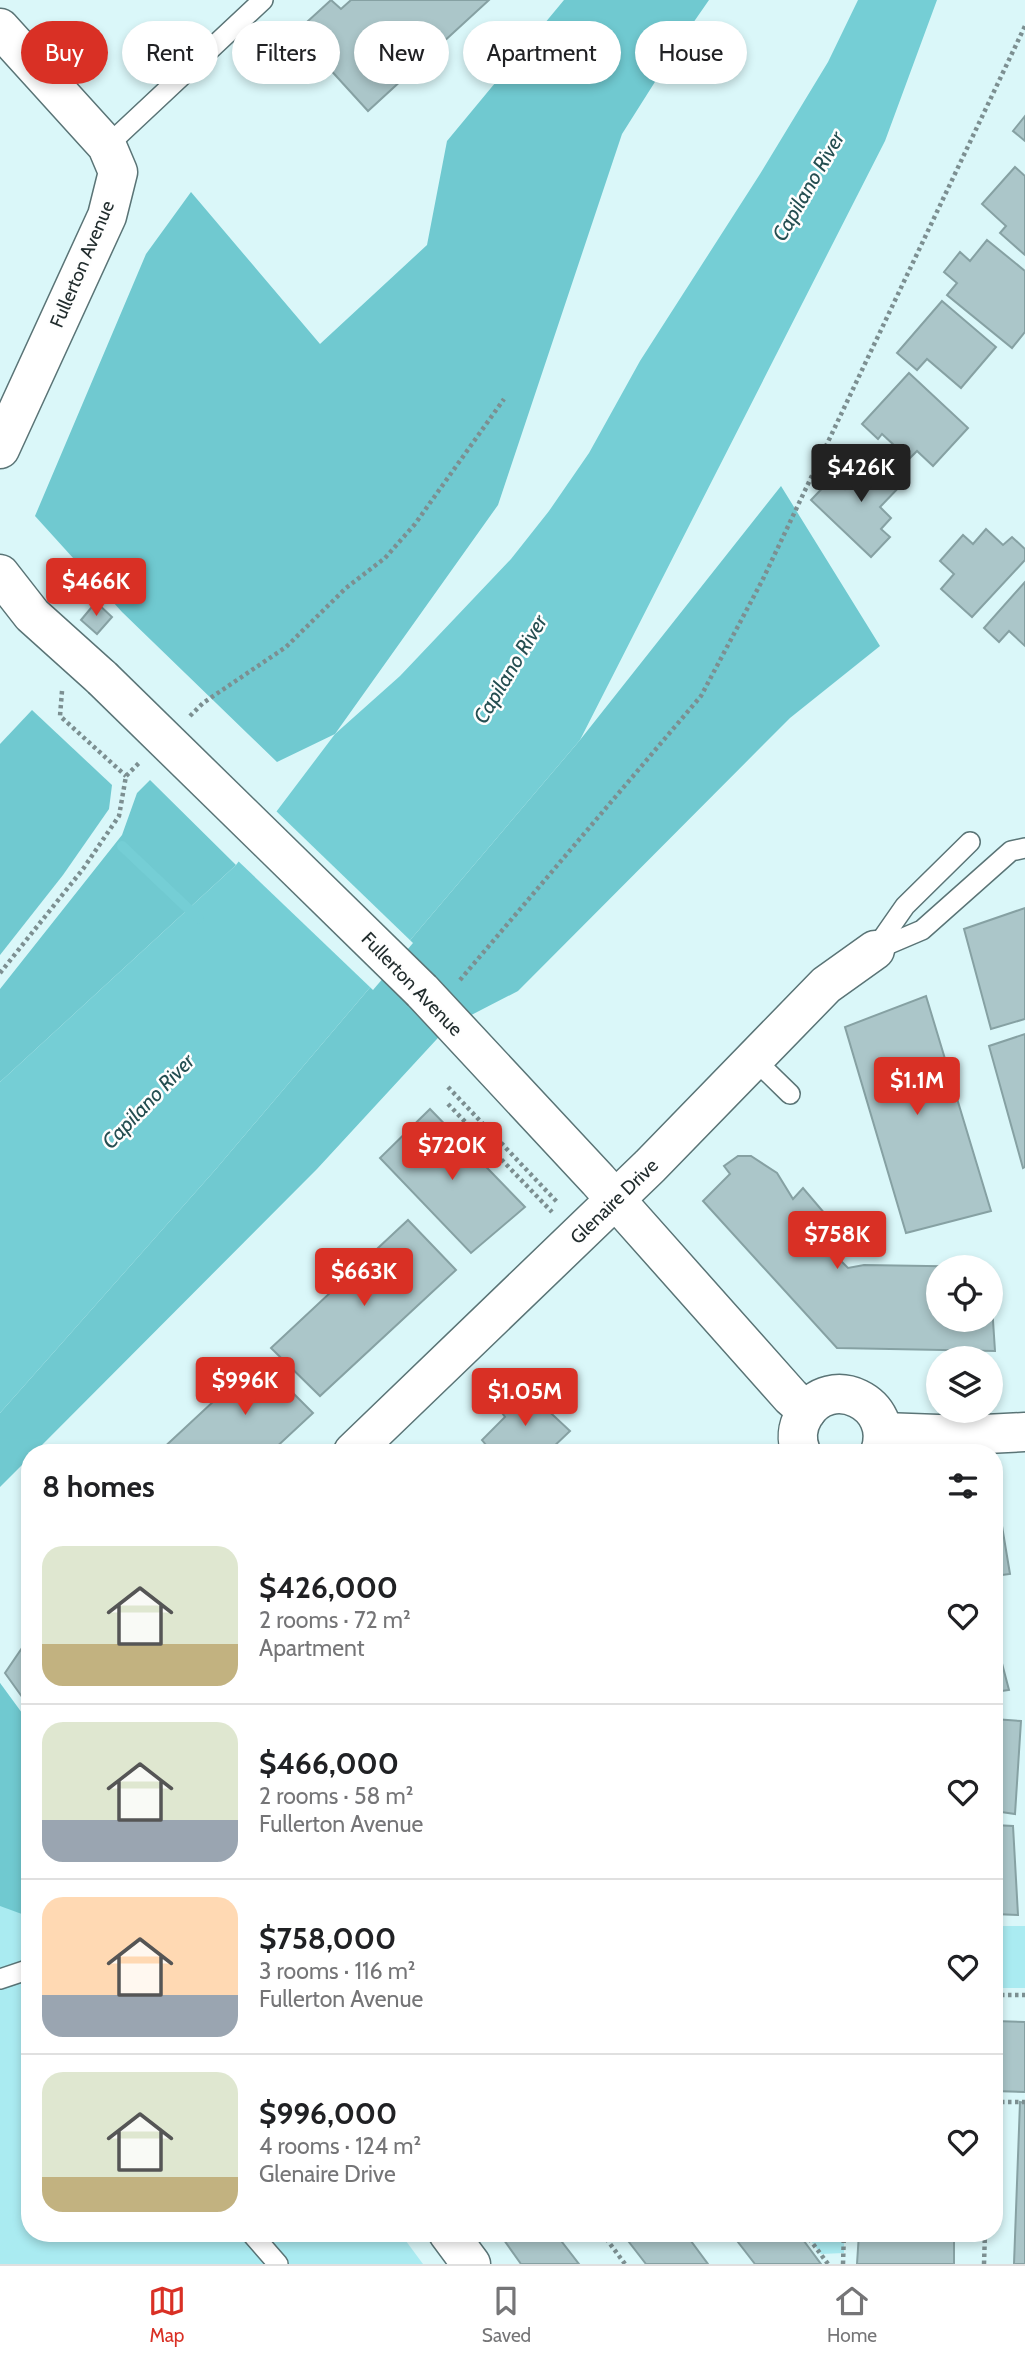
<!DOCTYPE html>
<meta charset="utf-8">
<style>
body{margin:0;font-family:Cabin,sans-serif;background:#f2f2f2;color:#202124;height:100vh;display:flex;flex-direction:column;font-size:26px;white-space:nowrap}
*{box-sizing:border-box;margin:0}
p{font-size:23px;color:#757577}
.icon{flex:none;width:38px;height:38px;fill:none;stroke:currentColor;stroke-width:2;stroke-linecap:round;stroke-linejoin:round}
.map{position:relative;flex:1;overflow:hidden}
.panel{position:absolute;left:21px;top:1444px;width:982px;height:798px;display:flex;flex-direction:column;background:#fff;border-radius:28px;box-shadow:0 4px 10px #0003}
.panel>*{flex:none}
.banner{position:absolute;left:21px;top:21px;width:984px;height:63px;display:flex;gap:14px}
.fabs{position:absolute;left:926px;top:1255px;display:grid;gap:14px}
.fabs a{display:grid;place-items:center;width:77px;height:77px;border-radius:50%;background:#fff;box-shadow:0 4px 10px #0003;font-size:35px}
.price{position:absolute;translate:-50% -60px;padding:0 16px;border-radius:7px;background:#d93025;color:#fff;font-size:23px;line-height:46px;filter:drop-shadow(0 2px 4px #0008)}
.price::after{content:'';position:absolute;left:50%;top:42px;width:21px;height:16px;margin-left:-10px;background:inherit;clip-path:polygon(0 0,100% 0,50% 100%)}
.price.current{background:#222;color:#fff}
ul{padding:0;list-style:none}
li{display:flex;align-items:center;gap:21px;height:175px;padding:0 21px}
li+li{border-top:2px solid #e0e0e0}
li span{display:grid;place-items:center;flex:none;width:196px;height:140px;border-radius:21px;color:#555}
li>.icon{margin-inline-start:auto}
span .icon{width:84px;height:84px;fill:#fffc;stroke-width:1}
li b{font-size:30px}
h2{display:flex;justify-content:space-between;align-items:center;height:84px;padding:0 21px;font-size:30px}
.tag{padding:0 24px;border-radius:32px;background:#fff;box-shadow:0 4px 10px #0003;font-size:24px;line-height:63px}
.tag.current{background:#d93025;color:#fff}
.menu{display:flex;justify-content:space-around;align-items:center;height:98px;border-top:2px solid #e0e0e0;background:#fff;font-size:19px;color:#757577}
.menu a{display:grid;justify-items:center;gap:4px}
.menu .current{color:#d93025}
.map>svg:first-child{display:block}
</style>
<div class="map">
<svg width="1025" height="2264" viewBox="0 0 1025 2264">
<rect width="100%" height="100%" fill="#daf7f9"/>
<g fill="#aaebf1">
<polygon points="0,1683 30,1724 30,2233 400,2233 423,2264 0,2264"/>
<rect x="994" y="1926" width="31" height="62"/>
<polygon points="805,2233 844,2233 844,2253 821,2254"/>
</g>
<g fill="#70c9d0">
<polygon points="564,0 709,0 684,36 622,134 498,505 335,734 277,762 122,612 35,516 146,254 191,192 320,344 427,245 447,141"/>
<polygon points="781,486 880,646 790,718 518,991 448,1027 317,1169 35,1452 30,1452 30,1457 0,1487 0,1413 216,1169 580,740"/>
<polygon points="32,710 112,785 109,809 63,875 0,955 0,744"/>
<polygon points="150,780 236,865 0,1082 0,989 122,835 137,793"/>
<polygon points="0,1683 30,1724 30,1917 0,1906"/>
</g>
<polygon fill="#75ced5" points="858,0 937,0 885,141 580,740 216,1169 0,1413 0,1082 236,865 335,734 400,676 511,559 549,511 589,453 640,361 760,174 828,62"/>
<polygon fill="#daf7f9" points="274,809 413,943 373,990 236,859"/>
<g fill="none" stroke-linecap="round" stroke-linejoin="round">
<polyline stroke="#75ced5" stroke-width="10" points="122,846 199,919"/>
</g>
<g fill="#abc6c9" stroke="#86a1a3" stroke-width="2">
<polygon points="331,0 341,9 351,0 489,0 368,111 296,32"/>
<polygon points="1025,116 1025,141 1013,131"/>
<polygon points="1015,167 1025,176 1025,255 1000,233 1006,226 982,204"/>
<polygon points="987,240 1025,271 1025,332 1012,348 947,295 957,283 944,272 960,252 970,261"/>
<polygon points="942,301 996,347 961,388 927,359 917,370 897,353"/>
<polygon points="909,373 968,428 933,466 917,451 909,459 882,434 878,439 862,424"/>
<polygon points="877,455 904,482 880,507 891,518 881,529 890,537 871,557 811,500 833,477 845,489"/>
<polygon points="986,529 1003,545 1012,537 1025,549 1025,560 972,617 941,589 954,574 940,561 963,535 973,544"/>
<polygon points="1025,582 1025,646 1009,631 999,642 984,628"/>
<polygon points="96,602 112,617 97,634 81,620"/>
<polygon points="1025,908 1025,1019 991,1029 964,929"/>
<polygon points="926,996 991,1211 906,1233 845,1027"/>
<polygon points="1025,1034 1025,1167 1023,1168 989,1046"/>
<polygon points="430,1109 525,1207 471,1253 380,1158"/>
<polygon points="738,1156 751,1156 777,1173 793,1199 803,1188 848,1241 834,1254 848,1268 864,1265 990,1267 938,1267 938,1320 990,1320 990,1275 995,1351 837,1348 703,1201 730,1174 724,1166"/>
<polygon points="408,1220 456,1270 320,1396 271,1348"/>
<polygon points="259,1359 313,1413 271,1452 159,1452"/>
<polygon points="523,1387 570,1431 548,1452 480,1452 486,1445 482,1440 505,1417 500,1410"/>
<polygon points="1000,1514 1010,1574 994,1576 994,1515"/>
<polygon points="994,1633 1009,1690 994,1692"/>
<polygon points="22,1648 30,1654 30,1708 5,1673"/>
<polygon points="994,1719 1021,1721 1015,1814 994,1811"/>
<polygon points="994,1825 1013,1826 1018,1915 994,1914"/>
<polygon points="994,2021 1025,2022 1025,2092 994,2091"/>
<polygon points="1020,2102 1025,2103 1025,2264 1014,2264"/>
<polygon points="499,2233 555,2233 579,2264 521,2264"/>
<polygon points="622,2233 685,2233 708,2264 646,2264"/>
<polygon points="731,2233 798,2233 821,2264 755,2264"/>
<polygon points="859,2233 954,2233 954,2264 857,2264"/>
</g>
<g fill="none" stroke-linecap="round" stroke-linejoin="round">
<defs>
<g id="service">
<polyline points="107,146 263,0"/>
<polyline points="875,949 905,906 970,842"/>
<polyline points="875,950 922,930 1011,851 1025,848"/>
<polyline points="754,1059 790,1094"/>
<polyline points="0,1979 30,1969"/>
<polyline points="251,2233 278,2264"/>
</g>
<g id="minor">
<polyline points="0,28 107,146 118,172 107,216 0,449"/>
<polyline points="0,574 32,615 102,678"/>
<polyline points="422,991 598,1180 791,1397 807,1411"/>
<polyline points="883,1432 966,1435 1025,1432"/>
<path id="s1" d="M 353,1452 L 650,1166 L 826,985 L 875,950"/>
<path d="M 801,1452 C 796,1440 797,1427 804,1415 C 830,1371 897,1403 880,1452"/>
<polyline points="448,2233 471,2264"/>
</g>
</defs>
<use href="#service" stroke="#5a7476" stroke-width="22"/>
<use href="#minor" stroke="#5a7476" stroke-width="41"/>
<g stroke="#7c8f91" stroke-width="4.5" stroke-dasharray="3.5 3.5" stroke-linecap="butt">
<polyline points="62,691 60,716 126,776"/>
<polyline points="190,716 203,703 286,647 346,588 385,558 415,524 504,399"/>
<polyline points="0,973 83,869 119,816 126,776 140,762"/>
<polyline points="460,980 701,696 763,579 1025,26"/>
<polyline points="448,1087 558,1203"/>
<polyline points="448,1104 552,1212"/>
<polyline points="994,1995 1025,1995"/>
<polyline points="994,2102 1025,2102"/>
<polyline points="602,2233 625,2264"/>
<polyline points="805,2233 828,2264"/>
<polyline points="843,2264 844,2233"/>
<polyline points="984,2264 985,2233"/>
</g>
<use href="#service" stroke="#fff" stroke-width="19"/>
<use href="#minor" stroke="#fff" stroke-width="38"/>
<defs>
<polyline id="minor-bridge" points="102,678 422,991"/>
</defs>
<use href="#minor-bridge" stroke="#5a7476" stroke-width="41" stroke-linecap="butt"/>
<use href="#minor-bridge" stroke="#fff" stroke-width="38"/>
</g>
<g text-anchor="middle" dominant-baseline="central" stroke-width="5" stroke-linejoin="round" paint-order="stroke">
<g font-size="19" fill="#222d2e" stroke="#fefefe">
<text transform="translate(82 264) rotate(-67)">Fullerton Avenue</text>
<text transform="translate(412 984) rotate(46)">Fullerton Avenue</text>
<text stroke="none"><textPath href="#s1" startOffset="362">Glenaire Drive</textPath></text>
</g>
<g font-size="21" font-style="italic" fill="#244e51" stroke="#fefefe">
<text transform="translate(808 186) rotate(-60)">Capilano River</text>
<text transform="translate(510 669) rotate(-59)">Capilano River</text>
<text transform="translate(148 1101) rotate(-46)">Capilano River</text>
</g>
</g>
</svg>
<div class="fabs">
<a><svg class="icon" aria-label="locate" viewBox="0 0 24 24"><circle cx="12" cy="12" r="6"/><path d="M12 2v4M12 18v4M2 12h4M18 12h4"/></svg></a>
<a><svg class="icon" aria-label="layers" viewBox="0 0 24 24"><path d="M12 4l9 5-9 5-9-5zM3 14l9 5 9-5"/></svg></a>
</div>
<b class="price current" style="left:861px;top:504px">$426K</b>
<b class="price" style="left:96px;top:618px">$466K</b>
<b class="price" style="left:917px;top:1117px">$1.1M</b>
<b class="price" style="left:452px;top:1182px">$720K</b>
<b class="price" style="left:837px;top:1271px">$758K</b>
<b class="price" style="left:364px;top:1308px">$663K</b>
<b class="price" style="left:245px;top:1417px">$996K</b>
<b class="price" style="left:525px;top:1428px">$1.05M</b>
<div class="banner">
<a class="tag current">Buy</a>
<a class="tag">Rent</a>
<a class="tag">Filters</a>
<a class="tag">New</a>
<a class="tag">Apartment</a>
<a class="tag">House</a>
</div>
<section class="panel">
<h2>8 homes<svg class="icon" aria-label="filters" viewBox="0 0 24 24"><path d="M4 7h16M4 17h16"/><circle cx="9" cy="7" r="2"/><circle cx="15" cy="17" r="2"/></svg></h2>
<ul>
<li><span style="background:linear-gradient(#dfe7d0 70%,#c2b280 0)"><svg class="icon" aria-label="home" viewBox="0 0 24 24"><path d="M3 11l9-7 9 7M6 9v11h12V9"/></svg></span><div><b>$426,000</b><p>2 rooms · 72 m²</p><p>Apartment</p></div><svg class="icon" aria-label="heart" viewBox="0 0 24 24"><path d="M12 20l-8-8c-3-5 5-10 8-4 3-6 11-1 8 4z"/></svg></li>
<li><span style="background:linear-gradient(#dfe7d0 70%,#9aa5b1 0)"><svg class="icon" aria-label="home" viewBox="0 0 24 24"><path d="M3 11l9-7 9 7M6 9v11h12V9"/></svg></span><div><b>$466,000</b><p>2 rooms · 58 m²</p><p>Fullerton Avenue</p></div><svg class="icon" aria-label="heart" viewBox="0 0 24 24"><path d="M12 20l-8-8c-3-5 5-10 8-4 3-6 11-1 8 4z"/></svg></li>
<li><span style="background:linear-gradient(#ffd9b3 70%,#9aa5b1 0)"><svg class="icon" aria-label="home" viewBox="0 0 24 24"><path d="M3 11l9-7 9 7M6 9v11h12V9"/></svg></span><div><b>$758,000</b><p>3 rooms · 116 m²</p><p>Fullerton Avenue</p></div><svg class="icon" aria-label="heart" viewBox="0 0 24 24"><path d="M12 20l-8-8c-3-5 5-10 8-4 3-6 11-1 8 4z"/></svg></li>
<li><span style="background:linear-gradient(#dfe7d0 75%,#c2b280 0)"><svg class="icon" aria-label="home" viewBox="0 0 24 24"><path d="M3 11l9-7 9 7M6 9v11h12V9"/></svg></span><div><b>$996,000</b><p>4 rooms · 124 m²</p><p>Glenaire Drive</p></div><svg class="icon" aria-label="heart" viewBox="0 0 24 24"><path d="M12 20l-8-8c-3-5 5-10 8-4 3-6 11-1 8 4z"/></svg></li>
</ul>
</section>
</div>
<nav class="menu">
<a class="current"><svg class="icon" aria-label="map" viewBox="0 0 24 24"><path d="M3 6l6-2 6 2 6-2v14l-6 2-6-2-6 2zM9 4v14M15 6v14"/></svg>Map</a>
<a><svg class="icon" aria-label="saved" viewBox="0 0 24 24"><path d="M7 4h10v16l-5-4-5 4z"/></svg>Saved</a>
<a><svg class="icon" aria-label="home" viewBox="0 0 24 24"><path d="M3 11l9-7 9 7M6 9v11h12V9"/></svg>Home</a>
</nav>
